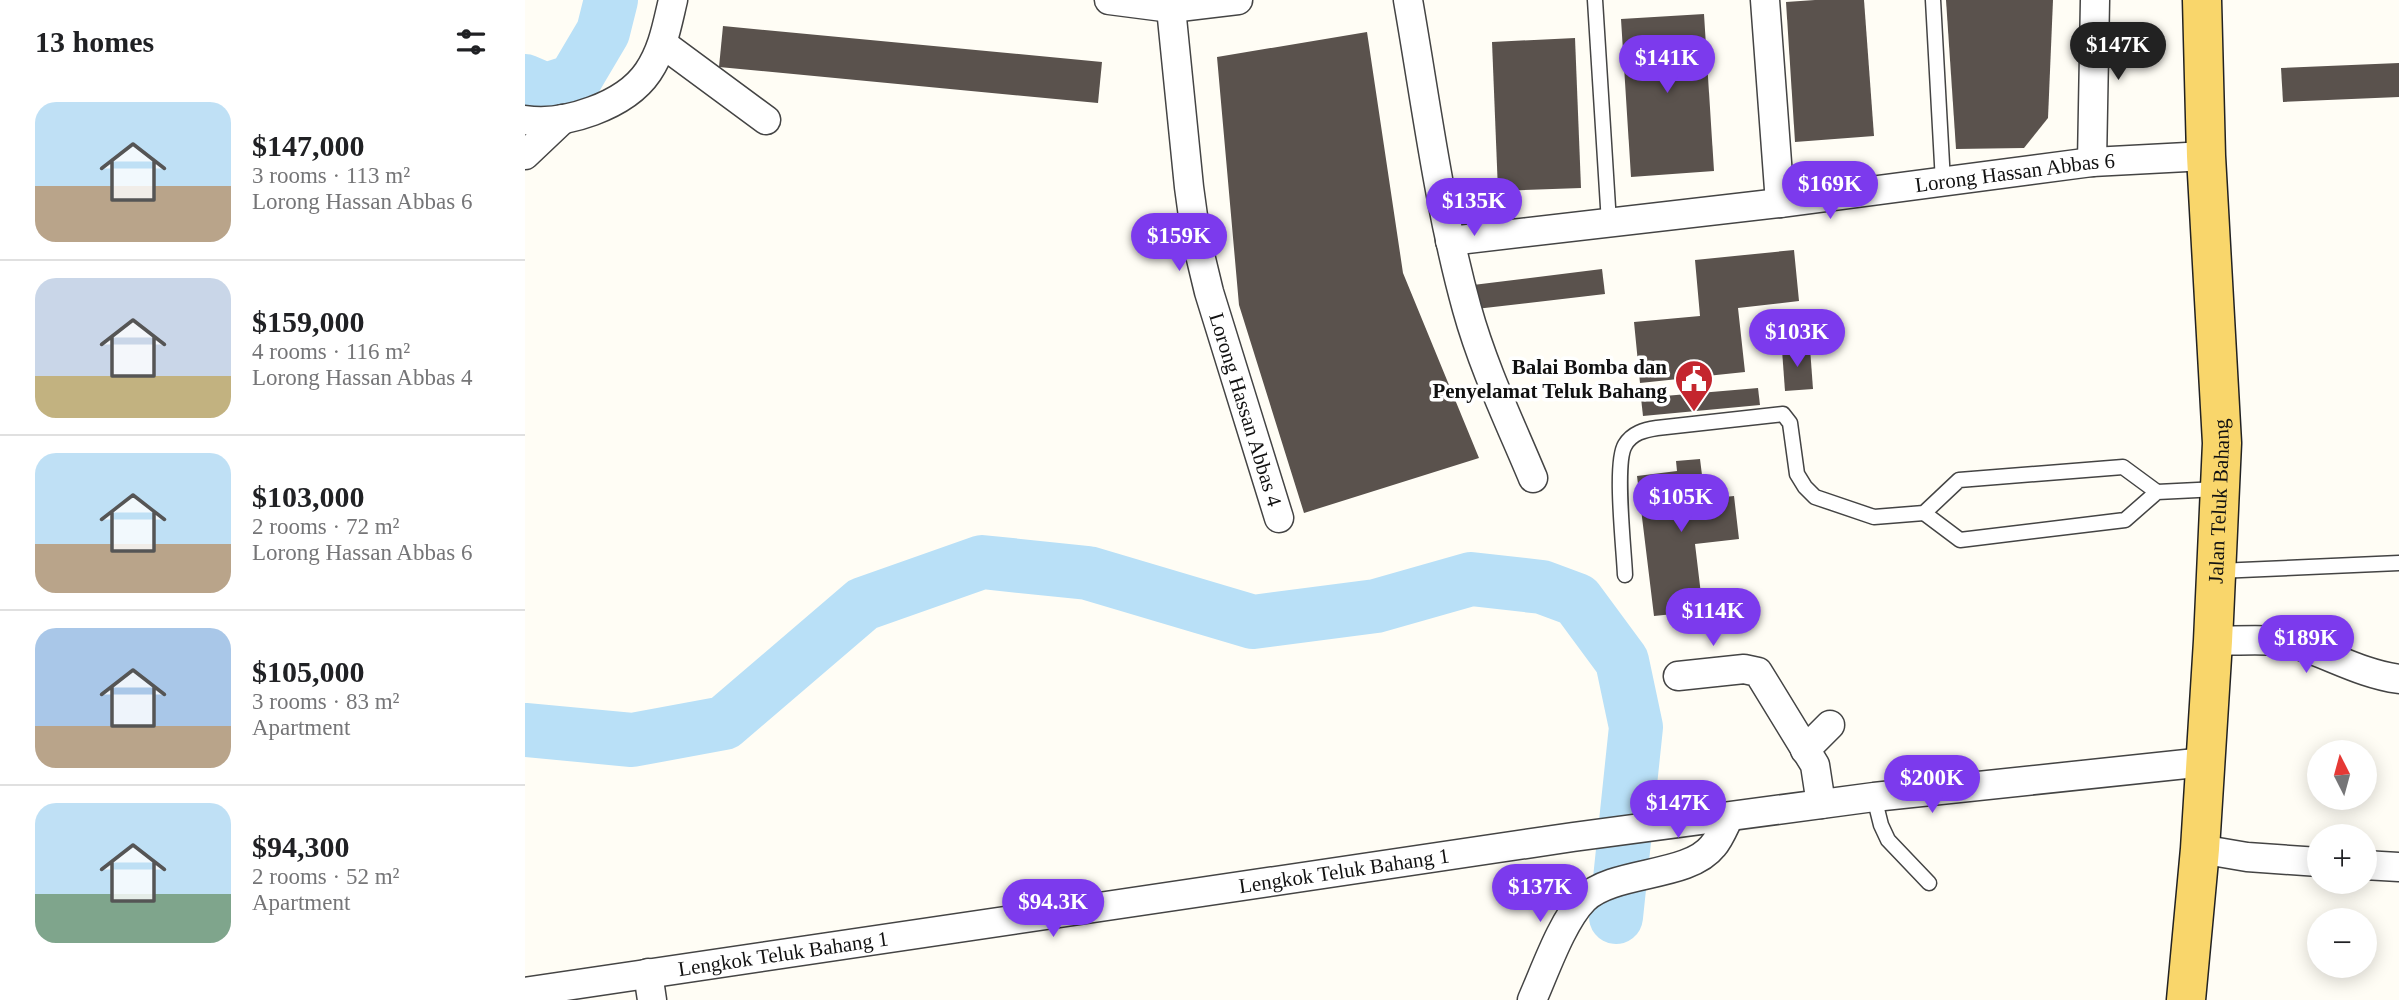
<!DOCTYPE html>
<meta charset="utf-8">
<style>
body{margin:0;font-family:Georgia,serif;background:#f2f2f2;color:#202124;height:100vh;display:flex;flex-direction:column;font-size:26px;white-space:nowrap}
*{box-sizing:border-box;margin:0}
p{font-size:23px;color:#757577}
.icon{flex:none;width:38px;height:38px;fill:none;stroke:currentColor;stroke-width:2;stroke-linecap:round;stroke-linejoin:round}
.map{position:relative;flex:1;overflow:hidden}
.panel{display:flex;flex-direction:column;background:#fff;width:525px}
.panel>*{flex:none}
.needle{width:46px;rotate:354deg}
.tools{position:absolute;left:1782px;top:740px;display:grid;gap:14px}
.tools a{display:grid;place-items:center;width:70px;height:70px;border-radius:50%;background:#fff;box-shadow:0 4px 18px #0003;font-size:35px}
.price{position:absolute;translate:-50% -60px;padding:0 16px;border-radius:24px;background:#7c3aed;color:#fff;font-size:23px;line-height:46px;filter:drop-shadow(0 2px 4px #0008)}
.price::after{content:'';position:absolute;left:50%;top:42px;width:21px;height:16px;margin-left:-10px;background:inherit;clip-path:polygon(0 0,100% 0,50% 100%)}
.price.active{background:#222;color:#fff}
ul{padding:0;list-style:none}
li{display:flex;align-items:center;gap:21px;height:175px;padding:0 35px}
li+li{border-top:2px solid #e0e0e0}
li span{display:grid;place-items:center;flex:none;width:196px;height:140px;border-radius:21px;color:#555}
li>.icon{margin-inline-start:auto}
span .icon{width:84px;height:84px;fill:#fffc;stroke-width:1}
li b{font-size:30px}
h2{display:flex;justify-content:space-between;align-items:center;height:84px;padding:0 35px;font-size:30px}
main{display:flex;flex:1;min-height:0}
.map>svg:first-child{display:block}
</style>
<main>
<section class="panel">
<h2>13 homes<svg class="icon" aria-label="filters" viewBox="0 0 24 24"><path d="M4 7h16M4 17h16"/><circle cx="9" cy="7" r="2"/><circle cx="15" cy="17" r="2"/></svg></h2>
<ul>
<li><span style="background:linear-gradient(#bfe0f5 60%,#b9a48a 0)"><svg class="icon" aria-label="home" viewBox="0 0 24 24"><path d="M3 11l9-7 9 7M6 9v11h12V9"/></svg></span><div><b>$147,000</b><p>3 rooms · 113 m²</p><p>Lorong Hassan Abbas 6</p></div></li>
<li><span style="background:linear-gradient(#c9d6e8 70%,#c2b280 0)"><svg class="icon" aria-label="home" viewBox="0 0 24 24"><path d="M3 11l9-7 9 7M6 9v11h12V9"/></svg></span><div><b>$159,000</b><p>4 rooms · 116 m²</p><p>Lorong Hassan Abbas 4</p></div></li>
<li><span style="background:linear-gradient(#bfe0f5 65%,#b9a48a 0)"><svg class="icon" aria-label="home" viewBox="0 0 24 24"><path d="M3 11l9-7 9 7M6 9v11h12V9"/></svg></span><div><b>$103,000</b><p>2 rooms · 72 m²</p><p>Lorong Hassan Abbas 6</p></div></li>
<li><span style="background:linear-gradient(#a9c7e8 70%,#b9a48a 0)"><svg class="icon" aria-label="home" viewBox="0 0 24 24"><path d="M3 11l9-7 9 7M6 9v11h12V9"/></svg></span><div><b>$105,000</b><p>3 rooms · 83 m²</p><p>Apartment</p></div></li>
<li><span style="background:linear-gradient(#bfe0f5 65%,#7fa58c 0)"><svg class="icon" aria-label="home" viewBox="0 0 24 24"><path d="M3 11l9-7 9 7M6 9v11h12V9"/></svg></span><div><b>$94,300</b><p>2 rooms · 52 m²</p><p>Apartment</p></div></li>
</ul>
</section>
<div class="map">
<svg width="1874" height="1000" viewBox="0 0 1874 1000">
<rect width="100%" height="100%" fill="#fffdf5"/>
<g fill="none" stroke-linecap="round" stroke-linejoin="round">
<g stroke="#b9e0f7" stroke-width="54">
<polyline points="0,81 21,90 49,81 78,32 86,0"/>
<polyline points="0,730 107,740 199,723 338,604 457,562 563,573 728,622 851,606 946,579 1017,587 1052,600 1097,661 1111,727 1091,917"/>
</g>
</g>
<g fill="#5a524d">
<polygon points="1290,0 1339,0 1349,136 1270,142 1261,2"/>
<polygon points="1421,0 1528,0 1523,118 1499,148 1431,149"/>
<polygon points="1179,14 1189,171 1106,177 1096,19"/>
<polygon points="198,26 577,62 573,103 194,67"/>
<polygon points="842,32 878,273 954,458 779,513 714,305 692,57"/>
<polygon points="1050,38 1056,188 973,191 967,42"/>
<polygon points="1874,63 1874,97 1758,102 1756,68"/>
<polygon points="1269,250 1274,301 1213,308 1220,372 1115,383 1109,322 1175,316 1170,260"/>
<polygon points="1077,269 1080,294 951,309 948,285"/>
<polygon points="1285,348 1288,389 1260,391 1257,350"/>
<polygon points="1233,388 1235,405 1118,416 1116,398"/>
<polygon points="1175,459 1180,499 1209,496 1214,539 1170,544 1178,611 1129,616 1112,476 1152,471 1151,461"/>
</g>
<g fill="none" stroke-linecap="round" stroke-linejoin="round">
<defs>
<g id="service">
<polyline points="1070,0 1084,223"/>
<polyline points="1408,0 1418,182"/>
<polyline points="1399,513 1435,540 1600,520 1632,492 1693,489"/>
<polyline points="1693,571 1874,563"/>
<path d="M 1100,575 C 1099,549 1089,463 1100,445 C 1107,433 1119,430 1132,428 L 1258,414 L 1265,423 L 1272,474 L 1280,487 L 1290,497 L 1349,517 L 1399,513 L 1434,480 L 1598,467 L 1632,492"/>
<polyline points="1349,797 1356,825 1363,840 1404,883"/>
</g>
<g id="minor">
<polyline points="584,0 646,8 713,0"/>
<path d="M 883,0 C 901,103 914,208 942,309 C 958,367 985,423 1008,478"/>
<polyline points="1240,0 1255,203"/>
<path id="s1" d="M 646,8 L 664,187 L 671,238 L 684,292 L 754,518"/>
<polyline points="138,44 241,120"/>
<path d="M 0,120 C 39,126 100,106 123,72 C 138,50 142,25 148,0"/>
<polyline points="0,155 38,119"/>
<polyline points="1567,162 1570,0"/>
<path id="s2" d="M 925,241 L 1255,203 L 1567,162 L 1681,156"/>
<path d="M 1688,641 C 1716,641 1748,637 1776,646 C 1809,657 1838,674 1874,679"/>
<polyline points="1153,676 1219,669 1233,672 1290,765 1296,804"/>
<polyline points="1280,750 1305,725"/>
<polyline points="1675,849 1722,857 1794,862"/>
<polyline points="1839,865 1874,867"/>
<polyline points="123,973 127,1000"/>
<path id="s3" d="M 0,992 L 1048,837 L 1349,797 L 1680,762"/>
<path d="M 1007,1000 C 1020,971 1037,921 1059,899 C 1089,870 1163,878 1188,846 C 1195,838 1199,827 1204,817"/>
</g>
<g id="primary">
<path id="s4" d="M 1661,1000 L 1675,849 L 1688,641 L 1697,443 L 1681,156 L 1677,0"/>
</g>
</defs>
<use href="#service" stroke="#444" stroke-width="17"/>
<use href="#minor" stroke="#444" stroke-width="31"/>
<use href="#primary" stroke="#222" stroke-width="41"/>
<use href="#service" stroke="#fff" stroke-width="14"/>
<use href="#minor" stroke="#fff" stroke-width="28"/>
<use href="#primary" stroke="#f9d66b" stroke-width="38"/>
</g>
<defs>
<symbol id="civic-pin" viewBox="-11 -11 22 30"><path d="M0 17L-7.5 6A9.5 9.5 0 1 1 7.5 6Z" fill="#c4262e" stroke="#fff"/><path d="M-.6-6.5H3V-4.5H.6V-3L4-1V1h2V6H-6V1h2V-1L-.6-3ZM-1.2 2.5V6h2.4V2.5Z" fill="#fff"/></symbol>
</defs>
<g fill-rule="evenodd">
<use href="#civic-pin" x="1147" y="357" width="44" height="60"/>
</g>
<g text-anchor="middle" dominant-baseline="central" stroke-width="7" stroke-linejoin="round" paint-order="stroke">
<g font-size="21" fill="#111" stroke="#fff">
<text stroke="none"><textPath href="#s2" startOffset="569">Lorong Hassan Abbas 6</textPath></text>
<text stroke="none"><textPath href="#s1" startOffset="410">Lorong Hassan Abbas 4</textPath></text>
<text stroke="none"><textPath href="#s4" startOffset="500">Jalan Teluk Bahang</textPath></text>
<text stroke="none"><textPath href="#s3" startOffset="828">Lengkok Teluk Bahang 1</textPath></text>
<text stroke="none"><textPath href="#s3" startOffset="261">Lengkok Teluk Bahang 1</textPath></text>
</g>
<g font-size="21" font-weight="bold" fill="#111" stroke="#fff" text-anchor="end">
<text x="1142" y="367">Balai Bomba dan<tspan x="1142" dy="24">Penyelamat Teluk Bahang</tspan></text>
</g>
</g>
</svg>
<div class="tools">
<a><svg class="needle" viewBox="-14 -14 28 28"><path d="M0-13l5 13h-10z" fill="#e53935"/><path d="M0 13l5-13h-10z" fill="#757577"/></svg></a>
<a>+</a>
<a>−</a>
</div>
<b class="price active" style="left:1593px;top:82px">$147K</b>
<b class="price" style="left:1142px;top:95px">$141K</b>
<b class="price" style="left:1305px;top:221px">$169K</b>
<b class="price" style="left:949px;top:238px">$135K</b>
<b class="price" style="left:654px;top:273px">$159K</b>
<b class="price" style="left:1272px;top:369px">$103K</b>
<b class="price" style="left:1156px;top:534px">$105K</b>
<b class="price" style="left:1188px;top:648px">$114K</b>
<b class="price" style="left:1781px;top:675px">$189K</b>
<b class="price" style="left:1407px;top:815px">$200K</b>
<b class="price" style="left:1153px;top:840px">$147K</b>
<b class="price" style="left:1015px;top:924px">$137K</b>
<b class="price" style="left:528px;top:939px">$94.3K</b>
</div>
</main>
